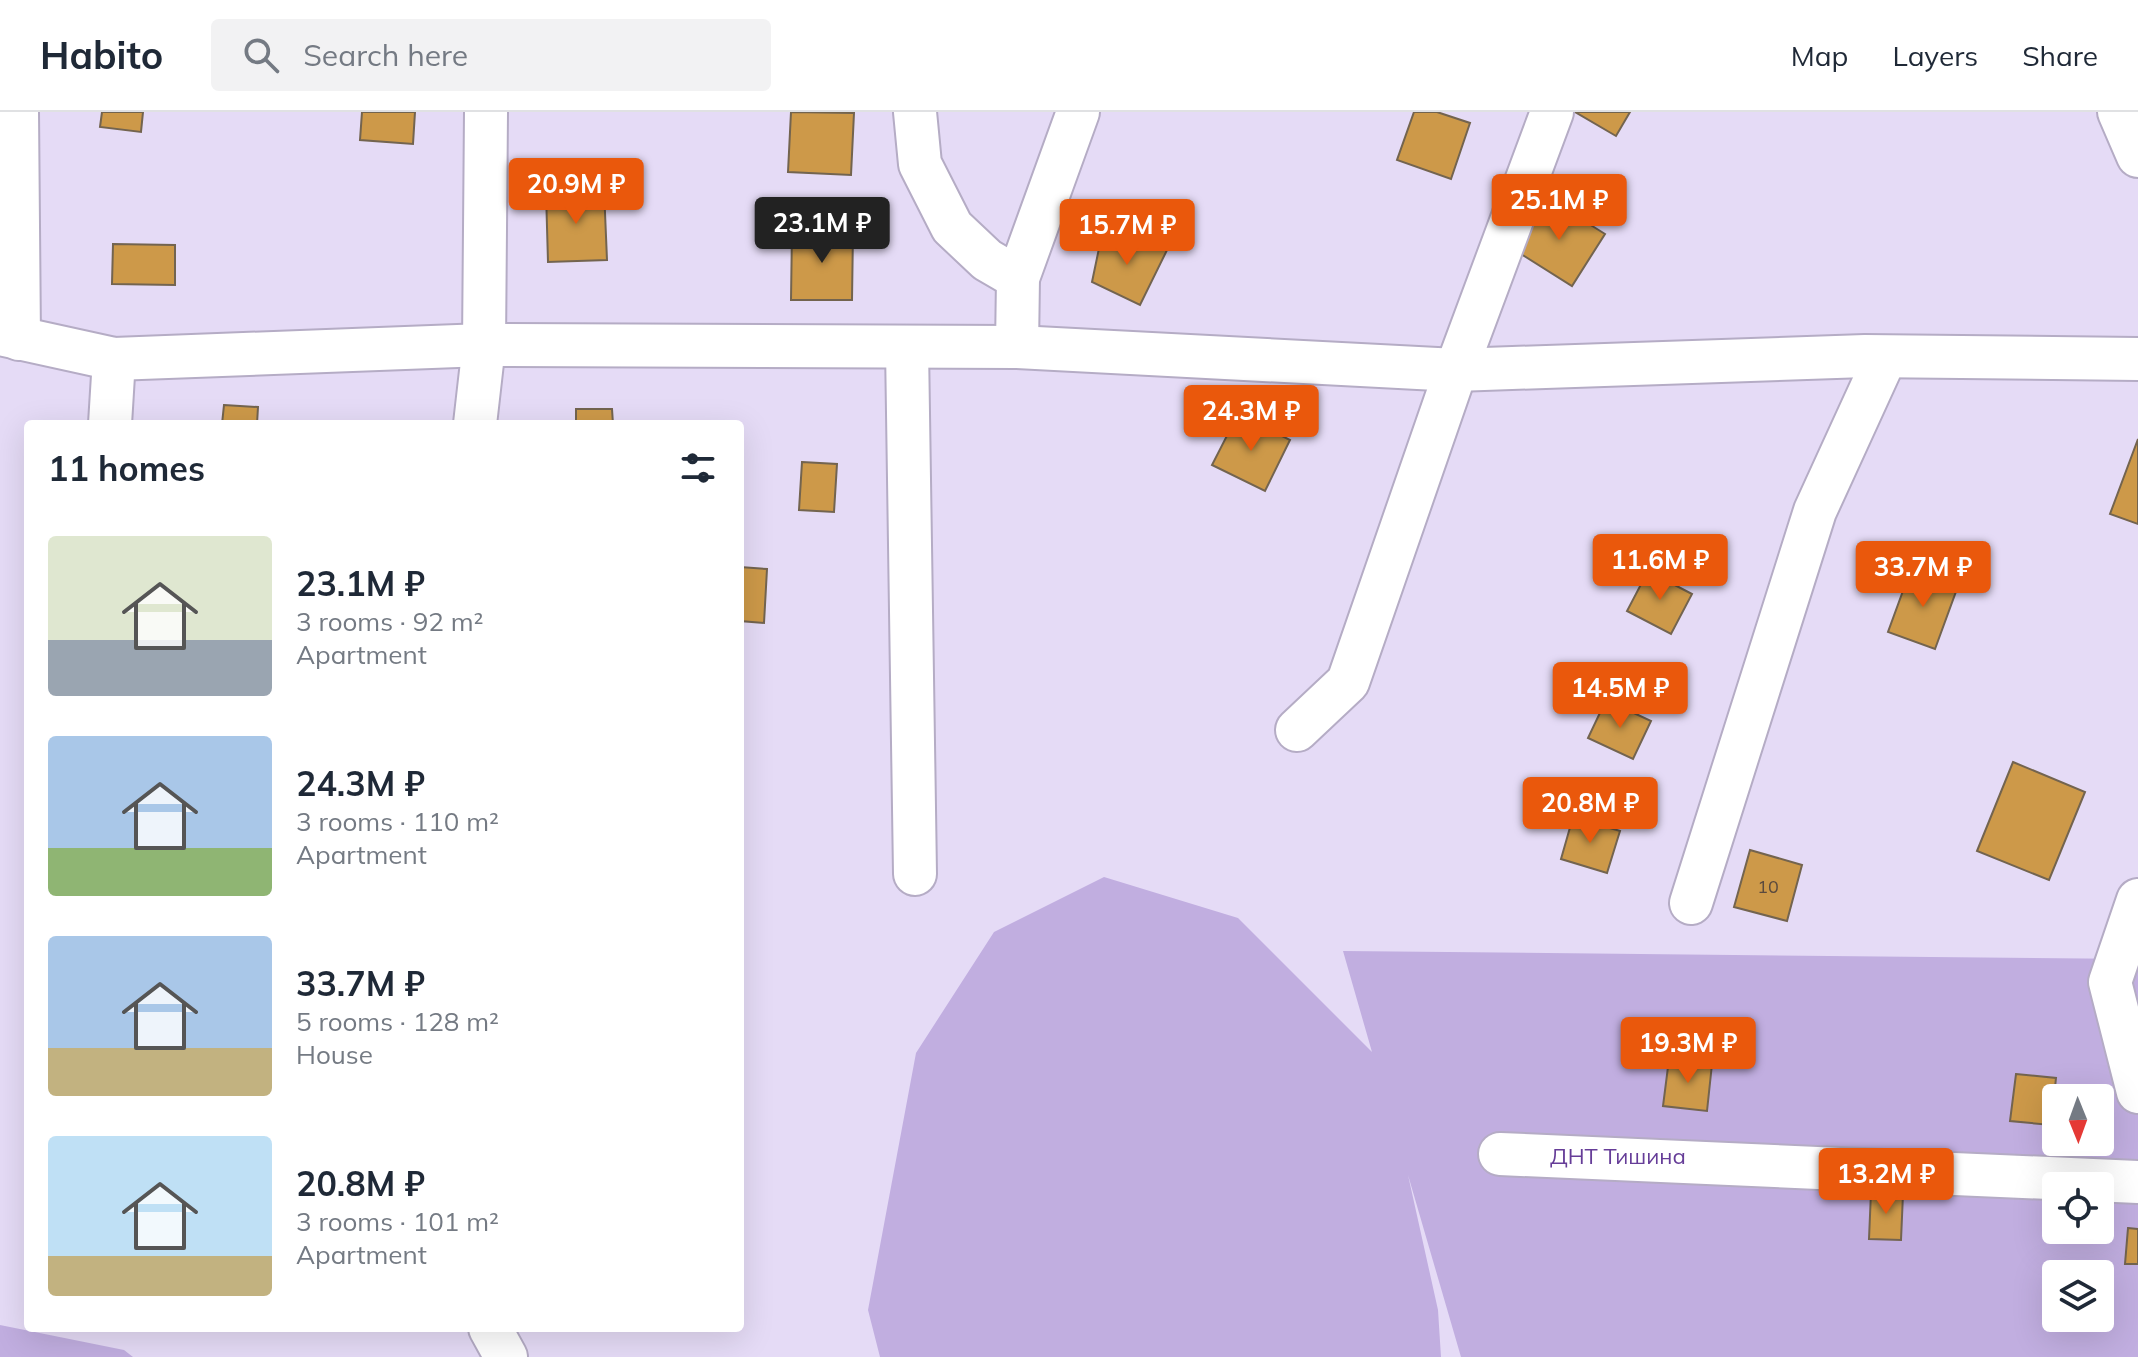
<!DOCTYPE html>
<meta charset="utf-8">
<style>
body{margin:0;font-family:Mulish,sans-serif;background:#f2f2f3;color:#1f2937;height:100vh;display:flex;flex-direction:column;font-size:30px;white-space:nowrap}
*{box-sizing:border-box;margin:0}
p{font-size:26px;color:#747a83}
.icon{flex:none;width:44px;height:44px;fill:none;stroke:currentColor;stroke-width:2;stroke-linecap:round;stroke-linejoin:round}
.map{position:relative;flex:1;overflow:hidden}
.panel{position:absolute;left:24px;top:308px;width:720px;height:912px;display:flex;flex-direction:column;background:#fff;border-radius:8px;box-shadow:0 8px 32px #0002}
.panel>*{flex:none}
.needle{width:52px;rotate:179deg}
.tools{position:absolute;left:2042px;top:972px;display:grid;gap:16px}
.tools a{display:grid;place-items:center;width:72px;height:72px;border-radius:8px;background:#fff;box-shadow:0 8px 32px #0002;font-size:40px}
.price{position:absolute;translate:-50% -68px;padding:0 18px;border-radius:8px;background:#ea580c;color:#fff;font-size:26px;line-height:52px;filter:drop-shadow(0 2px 4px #0008)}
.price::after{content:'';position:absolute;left:50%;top:48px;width:24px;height:18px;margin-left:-12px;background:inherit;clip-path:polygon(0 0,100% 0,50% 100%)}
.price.on{background:#222;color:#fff}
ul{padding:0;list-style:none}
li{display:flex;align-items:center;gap:24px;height:200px;padding:0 24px}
li span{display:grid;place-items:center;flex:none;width:224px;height:160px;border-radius:8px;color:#555}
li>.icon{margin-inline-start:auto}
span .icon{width:96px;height:96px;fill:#fffc;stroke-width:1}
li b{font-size:34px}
h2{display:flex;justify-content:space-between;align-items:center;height:96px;padding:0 24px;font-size:34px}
header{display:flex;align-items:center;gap:48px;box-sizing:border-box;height:112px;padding:0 40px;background:#fff;border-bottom:2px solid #e0e1e3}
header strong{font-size:38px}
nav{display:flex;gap:44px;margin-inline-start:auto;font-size:28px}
.search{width:560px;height:72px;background:#f2f2f3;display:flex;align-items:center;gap:20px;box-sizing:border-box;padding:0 28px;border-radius:8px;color:#747a83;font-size:30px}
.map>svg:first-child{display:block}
</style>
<header>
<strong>Habito</strong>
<div class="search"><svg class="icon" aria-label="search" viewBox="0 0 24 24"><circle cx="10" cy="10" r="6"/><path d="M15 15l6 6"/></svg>Search here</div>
<nav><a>Map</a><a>Layers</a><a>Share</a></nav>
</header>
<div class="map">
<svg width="2138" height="1245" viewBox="0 0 2138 1245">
<rect width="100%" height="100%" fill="#e5dbf6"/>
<g fill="#c1aee0" fill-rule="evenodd">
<path d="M 1104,765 L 1238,806 L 1372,940 L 1343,839 L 2138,847 L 2138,1245 L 1461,1245 L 1408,1063 L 1438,1198 L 1441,1245 L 880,1245 L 868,1198 L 916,941 L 994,820 ZM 2056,986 L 2100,986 L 2100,1030 L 2056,1030 ZM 2056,1074 L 2100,1074 L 2100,1118 L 2056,1118 ZM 2056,1162 L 2100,1162 L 2100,1206 L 2056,1206 Z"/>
<polygon points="0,1213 124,1238 133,1245 0,1245"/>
</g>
<g fill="#cd9949" stroke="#73644f" stroke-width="2">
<polygon points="102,0 143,0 141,20 100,15"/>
<polygon points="362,0 415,0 413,32 360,28"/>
<polygon points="791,0 854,1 851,63 788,60"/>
<polygon points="1414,0 1437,0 1470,11 1451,67 1397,48"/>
<polygon points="1575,0 1630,0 1616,24"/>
<polygon points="604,77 607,148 548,150 546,80"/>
<polygon points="1546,85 1605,122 1572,174 1513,137"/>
<polygon points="792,118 853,119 852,188 791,188"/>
<polygon points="1102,122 1168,136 1140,193 1092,170"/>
<polygon points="113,132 175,133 175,173 112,172"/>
<polygon points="224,293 258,295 257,312 222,312"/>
<polygon points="576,297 612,297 613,312 576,312"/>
<polygon points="1238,302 1290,328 1265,379 1212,353"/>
<polygon points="2138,327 2138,412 2110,402"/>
<polygon points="802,350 837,352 834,400 799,398"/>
<polygon points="740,455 767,457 764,511 740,509"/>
<polygon points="1911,457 1958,474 1935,537 1888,520"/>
<polygon points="1648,459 1692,482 1671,522 1627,499"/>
<polygon points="1606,588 1651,609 1633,647 1588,626"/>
<polygon points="2013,650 2085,680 2049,768 1977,739"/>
<polygon points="1573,705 1620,719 1607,761 1561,747"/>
<polygon points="1750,738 1802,753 1787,809 1734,795"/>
<polygon points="1669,947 1712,952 1707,999 1663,994"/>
<polygon points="2016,962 2056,966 2051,1013 2010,1009"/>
<polygon points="1871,1080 1903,1082 1901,1128 1869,1127"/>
<polygon points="2128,1116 2138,1117 2138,1152 2125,1152"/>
</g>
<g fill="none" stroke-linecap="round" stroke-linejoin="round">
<defs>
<g id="minor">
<polyline points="17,0 19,227"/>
<polyline points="915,0 920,52 952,115 987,148 1018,166"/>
<polyline points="2119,0 2138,44"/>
<polyline points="0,222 114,247 484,233 1017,235 1456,258 1865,244 2138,247"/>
<polyline points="907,235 915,762"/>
<polyline points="1017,235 1018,166 1078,0"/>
<polyline points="110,312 114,247"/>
<polyline points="475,312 484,233 486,0"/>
<polyline points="1297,618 1348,570 1456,258 1552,0"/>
<polyline points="2138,788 2110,870 2138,980"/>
<polyline points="1691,791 1815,399 1885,246"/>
<polyline points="1500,1042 2138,1070"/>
<polyline points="490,1216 506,1245"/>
</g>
</defs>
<use href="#minor" stroke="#b5acc5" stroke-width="46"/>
<use href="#minor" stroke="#fff" stroke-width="42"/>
</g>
<g text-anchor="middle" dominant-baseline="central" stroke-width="8" stroke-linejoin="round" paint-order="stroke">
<g font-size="18" fill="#5a4a3e">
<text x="1768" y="774">10</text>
</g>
<g font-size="22" fill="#663d98" stroke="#fff">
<text x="1618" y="1044">ДНТ Тишина</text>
</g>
</g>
</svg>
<div class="tools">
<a><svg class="needle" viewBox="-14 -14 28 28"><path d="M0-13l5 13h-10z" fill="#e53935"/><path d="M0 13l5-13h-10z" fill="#747a83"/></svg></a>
<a><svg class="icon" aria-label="locate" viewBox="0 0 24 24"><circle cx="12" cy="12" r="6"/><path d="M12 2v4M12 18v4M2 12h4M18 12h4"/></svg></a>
<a><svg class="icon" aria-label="layers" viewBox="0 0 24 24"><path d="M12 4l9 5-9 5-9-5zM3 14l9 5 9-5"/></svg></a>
</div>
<b class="price" style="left:576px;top:114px">20.9M ₽</b>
<b class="price" style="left:1559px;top:130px">25.1M ₽</b>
<b class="price on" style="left:822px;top:153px">23.1M ₽</b>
<b class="price" style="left:1127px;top:155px">15.7M ₽</b>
<b class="price" style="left:1251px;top:341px">24.3M ₽</b>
<b class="price" style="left:1660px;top:490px">11.6M ₽</b>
<b class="price" style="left:1923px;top:497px">33.7M ₽</b>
<b class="price" style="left:1620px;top:618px">14.5M ₽</b>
<b class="price" style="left:1590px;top:733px">20.8M ₽</b>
<b class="price" style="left:1688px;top:973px">19.3M ₽</b>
<b class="price" style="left:1886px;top:1104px">13.2M ₽</b>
<section class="panel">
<h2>11 homes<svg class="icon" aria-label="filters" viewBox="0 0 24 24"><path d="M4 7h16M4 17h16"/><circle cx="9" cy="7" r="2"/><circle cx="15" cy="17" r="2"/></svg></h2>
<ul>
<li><span style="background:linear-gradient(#dfe7d0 65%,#9aa5b1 0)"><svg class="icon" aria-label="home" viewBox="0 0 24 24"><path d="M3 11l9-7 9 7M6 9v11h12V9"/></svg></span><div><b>23.1M ₽</b><p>3 rooms · 92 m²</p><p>Apartment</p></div></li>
<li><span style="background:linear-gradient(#a9c7e8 70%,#8fb573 0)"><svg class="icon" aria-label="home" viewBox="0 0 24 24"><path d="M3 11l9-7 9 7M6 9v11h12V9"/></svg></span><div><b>24.3M ₽</b><p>3 rooms · 110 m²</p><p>Apartment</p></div></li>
<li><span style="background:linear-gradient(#a9c7e8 70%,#c2b280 0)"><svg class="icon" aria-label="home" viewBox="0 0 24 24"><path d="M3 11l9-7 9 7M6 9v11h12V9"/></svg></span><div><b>33.7M ₽</b><p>5 rooms · 128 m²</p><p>House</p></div></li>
<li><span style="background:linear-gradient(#bfe0f5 75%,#c2b280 0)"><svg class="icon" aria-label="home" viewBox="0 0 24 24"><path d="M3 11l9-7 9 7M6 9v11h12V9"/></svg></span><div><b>20.8M ₽</b><p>3 rooms · 101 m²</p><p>Apartment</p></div></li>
</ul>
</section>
</div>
